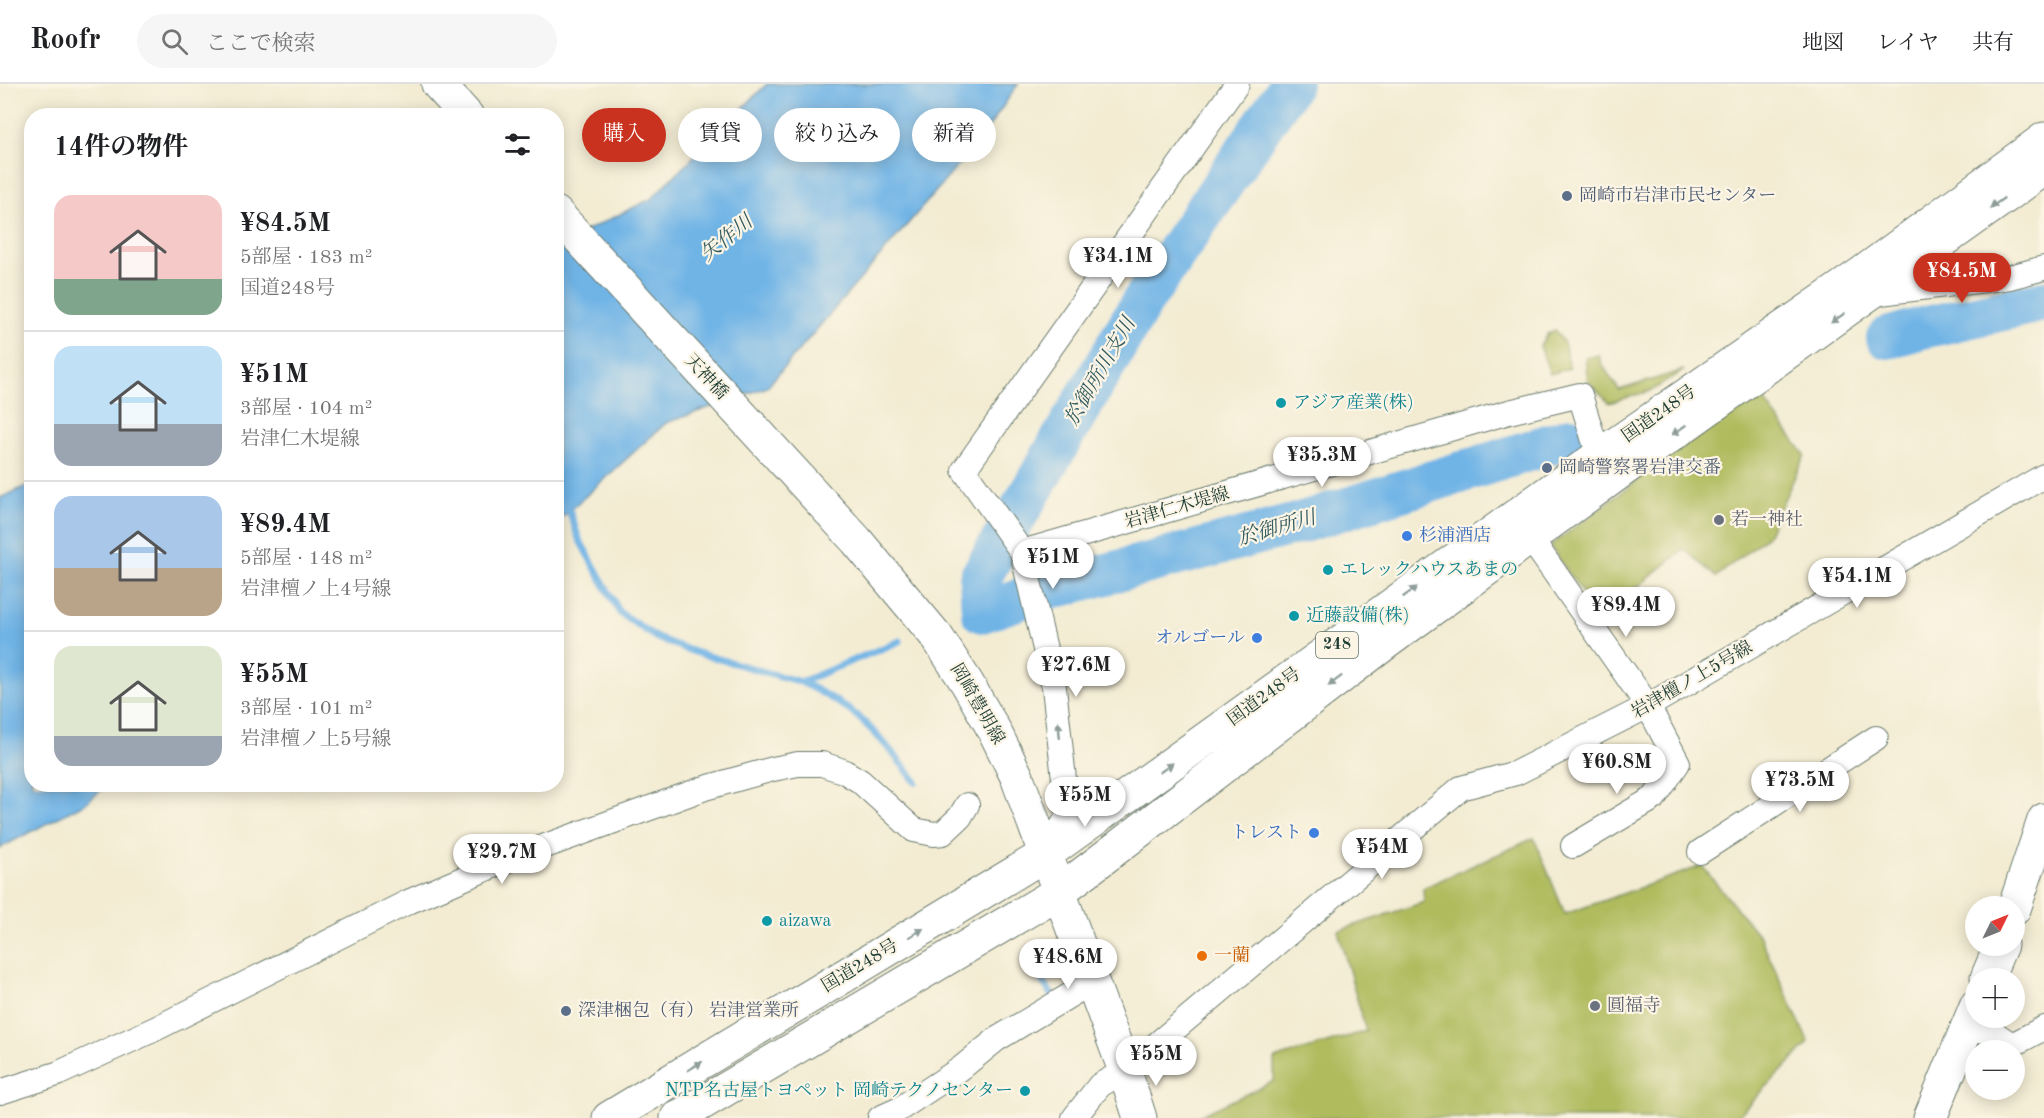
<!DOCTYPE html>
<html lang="ja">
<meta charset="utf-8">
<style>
body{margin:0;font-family:"Old Standard TT","Noto Serif JP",serif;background:#f6f6f6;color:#202124;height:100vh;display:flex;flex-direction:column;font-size:22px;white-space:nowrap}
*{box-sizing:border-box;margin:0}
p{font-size:20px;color:#757577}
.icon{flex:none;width:33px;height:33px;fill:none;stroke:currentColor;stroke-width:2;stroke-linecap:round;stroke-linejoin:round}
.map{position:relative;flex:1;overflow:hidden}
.drawer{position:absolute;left:24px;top:24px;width:540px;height:684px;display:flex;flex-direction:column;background:#fff;border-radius:24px;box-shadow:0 3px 15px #0003}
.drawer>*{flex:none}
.guide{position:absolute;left:582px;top:24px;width:570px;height:54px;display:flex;gap:12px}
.needle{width:39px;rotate:47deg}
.controls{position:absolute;left:1965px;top:812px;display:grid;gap:12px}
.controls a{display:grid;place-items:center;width:60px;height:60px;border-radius:50%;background:#fff;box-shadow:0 3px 15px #0003;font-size:30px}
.price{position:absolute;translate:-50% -51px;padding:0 14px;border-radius:21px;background:#fff;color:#222;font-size:20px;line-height:39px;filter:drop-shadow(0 2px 3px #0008)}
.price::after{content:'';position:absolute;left:50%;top:36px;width:18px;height:14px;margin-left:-9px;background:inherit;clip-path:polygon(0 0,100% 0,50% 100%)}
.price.current{background:#c8321e;color:#fff}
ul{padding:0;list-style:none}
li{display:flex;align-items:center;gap:18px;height:150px;padding:0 30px}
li+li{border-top:2px solid #e0e0e0}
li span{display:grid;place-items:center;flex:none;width:168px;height:120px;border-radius:18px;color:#555}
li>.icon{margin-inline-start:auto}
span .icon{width:72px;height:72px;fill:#fffc;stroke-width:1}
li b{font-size:26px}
h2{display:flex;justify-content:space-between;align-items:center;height:72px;padding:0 30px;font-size:26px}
.chip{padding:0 21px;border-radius:27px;background:#fff;box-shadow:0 3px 15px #0003;font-size:21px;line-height:54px}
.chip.current{background:#c8321e;color:#fff}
header{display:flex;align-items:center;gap:36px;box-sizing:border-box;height:84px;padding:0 30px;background:#fff;border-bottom:2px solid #e0e0e0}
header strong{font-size:28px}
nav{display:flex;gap:33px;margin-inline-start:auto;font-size:21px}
.search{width:420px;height:54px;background:#f6f6f6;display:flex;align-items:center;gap:15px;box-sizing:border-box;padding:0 21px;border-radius:33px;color:#757577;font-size:22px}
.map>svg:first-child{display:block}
</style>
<header>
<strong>Roofr</strong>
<div class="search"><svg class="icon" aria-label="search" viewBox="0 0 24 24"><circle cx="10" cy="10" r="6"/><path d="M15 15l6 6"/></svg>ここで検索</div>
<nav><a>地図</a><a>レイヤ</a><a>共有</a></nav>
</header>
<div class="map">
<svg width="2044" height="1034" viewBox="0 0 2044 1034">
<rect width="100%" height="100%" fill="#fcf5e5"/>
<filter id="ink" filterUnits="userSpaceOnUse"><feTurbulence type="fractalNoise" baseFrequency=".0167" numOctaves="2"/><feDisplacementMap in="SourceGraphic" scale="12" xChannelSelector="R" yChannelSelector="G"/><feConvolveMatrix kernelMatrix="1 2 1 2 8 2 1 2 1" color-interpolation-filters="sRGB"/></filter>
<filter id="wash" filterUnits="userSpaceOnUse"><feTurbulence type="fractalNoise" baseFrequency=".008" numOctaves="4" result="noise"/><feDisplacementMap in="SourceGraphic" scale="24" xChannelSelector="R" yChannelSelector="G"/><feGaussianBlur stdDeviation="1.35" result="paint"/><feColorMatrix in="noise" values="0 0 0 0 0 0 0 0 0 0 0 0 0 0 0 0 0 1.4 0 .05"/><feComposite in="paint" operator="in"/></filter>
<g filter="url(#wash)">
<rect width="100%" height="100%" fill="#f3ecd3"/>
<g fill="#afbb5d" stroke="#677c48" stroke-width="1.5">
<polygon points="1555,246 1564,259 1570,284 1550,290 1540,262 1547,250"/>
<polygon points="1599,271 1601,279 1619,306 1684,286 1653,306 1609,319 1588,297 1585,274"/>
<polygon points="1757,307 1805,371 1767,452 1716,493 1684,465 1600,534 1550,462"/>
<polygon points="1534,754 1565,830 1702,782 1760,853 1809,959 1736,1034 1195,1034 1274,997 1274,975 1366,947 1338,847 1424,818 1423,804"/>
</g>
<g fill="#70b4e6" stroke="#48788d" stroke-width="1.5">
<polygon points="767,0 1018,0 981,55 767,303 666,339 557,438 557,161 651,115"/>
<polygon points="31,400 32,700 107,701 86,719 0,764 0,414"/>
</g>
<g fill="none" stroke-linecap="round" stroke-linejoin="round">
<g stroke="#70b4e6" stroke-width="7">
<polyline points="567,420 579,455 620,529 657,554 694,568 801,598 900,557"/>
<polyline points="966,532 982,528"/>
<path d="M 801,598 C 821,608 840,618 857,632 C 879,651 898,675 916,698"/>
<polyline points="1025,874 1053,912"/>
</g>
<g stroke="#70b4e6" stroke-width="42">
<polyline points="1291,0 1142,218 980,494 982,528 1046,506 1296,440 1570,354"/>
<polyline points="1887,254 1922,244 2044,217"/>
</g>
</g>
</g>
<g filter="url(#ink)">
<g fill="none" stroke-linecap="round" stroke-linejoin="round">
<defs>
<g id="street">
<polyline points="1872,210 2010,193 2044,184"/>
<polyline points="1531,455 1648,622 1678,679 1654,714 1573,762"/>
<polyline points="1022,468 1509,328 1580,311 1595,360 1613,380"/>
<polyline points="1050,763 1068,732 1054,603 1022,468 964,386 1237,0"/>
<polyline points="1700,768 1876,654"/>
<polyline points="1967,942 1997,951 2012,961 2044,944"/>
<polyline points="0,1008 57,990 155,945 408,818 507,776 705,704 773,685 798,680 822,680 843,687 860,697 914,746 934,750 943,749 960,733 967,721"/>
<polyline points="880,1034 898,1026 960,985 997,955 1092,898"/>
<polyline points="1074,1034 1100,1001 1125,987 1461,704 1516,689 1648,622 2044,392"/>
</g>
<g id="secondary">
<polyline points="438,0 467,32"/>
<polyline points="556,129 856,456 937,553 967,599 994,646 1017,693 1125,987 1140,1034"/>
</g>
<g id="primary">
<polyline points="2014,825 2044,736"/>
<polyline points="1987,894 2001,861"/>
<polyline points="1930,1034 1976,922"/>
</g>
<g id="highway">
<polyline points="609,1034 1046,770 1603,369 1862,189 2044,55"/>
<polyline points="677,1034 1059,808 1387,558 1620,388 2044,85"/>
</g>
</defs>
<use href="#street" stroke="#697a6c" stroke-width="26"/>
<use href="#secondary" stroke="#697a6c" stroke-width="35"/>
<use href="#primary" stroke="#697a6c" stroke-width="35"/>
<use href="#highway" stroke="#697a6c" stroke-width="35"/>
<use href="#street" stroke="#fff" stroke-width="24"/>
<use href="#secondary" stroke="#fff" stroke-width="33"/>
<use href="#primary" stroke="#fff" stroke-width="33"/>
<use href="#highway" stroke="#fff" stroke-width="33"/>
</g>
<defs><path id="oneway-solid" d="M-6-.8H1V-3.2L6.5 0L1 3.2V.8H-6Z" transform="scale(1.5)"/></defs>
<g fill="#8f9e9a">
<use href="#oneway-solid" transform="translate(1997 119) rotate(144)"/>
<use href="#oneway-solid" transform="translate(1838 234) rotate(145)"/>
<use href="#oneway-solid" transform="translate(1679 346) rotate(145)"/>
<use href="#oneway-solid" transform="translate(1410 508) rotate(-36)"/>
<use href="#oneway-solid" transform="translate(1335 597) rotate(143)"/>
<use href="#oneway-solid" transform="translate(1059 646) rotate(-96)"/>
<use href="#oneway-solid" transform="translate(1166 684) rotate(-36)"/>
<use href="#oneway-solid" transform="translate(916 849) rotate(-31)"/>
<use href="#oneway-solid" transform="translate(695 982) rotate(-31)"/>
</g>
</g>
<g fill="#5c6f8a" stroke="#fcf5e5" stroke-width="2">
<circle cx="1567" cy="112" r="6"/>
<circle cx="1547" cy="384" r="6"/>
<circle cx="566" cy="927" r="6"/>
</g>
<g fill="#0f9aa8" stroke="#fcf5e5" stroke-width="2">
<circle cx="1281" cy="319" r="6"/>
<circle cx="1328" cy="486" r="6"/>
<circle cx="1294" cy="532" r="6"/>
<circle cx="767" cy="837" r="6"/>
<circle cx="1025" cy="1007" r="6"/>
</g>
<g fill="#6b7280" stroke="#fcf5e5" stroke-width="2">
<circle cx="1719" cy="436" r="6"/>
<circle cx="1595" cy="922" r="6"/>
</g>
<g fill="#3f7fe0" stroke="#fcf5e5" stroke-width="2">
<circle cx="1407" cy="452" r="6"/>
<circle cx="1257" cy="554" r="6"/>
<circle cx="1314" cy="749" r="6"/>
</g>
<circle fill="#e8710a" stroke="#fcf5e5" stroke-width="2" cx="1202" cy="872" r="6"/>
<g text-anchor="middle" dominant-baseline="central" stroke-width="4.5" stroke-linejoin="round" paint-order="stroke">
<rect fill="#fcf5e5" stroke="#617469" stroke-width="1.5" x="1316" y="548" width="42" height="26" rx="4.5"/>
<g font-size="16" font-weight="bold" fill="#1f3d34">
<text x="1337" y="561">248</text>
</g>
<g font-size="18" fill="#4e5e75" stroke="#fcf5e5" text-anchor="start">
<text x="1579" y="112">岡崎市岩津市民センター</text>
<text x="1559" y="384">岡崎警察署岩津交番</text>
<text x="578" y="927">深津梱包（有） 岩津営業所</text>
</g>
<g font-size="18" fill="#1f3d34" stroke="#fcf5e5">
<text transform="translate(706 293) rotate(47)">天神橋</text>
<text transform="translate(1659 330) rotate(-35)">国道248号</text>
<text transform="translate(1177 424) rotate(-16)">岩津仁木堤線</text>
<text transform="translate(1692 596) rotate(-30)">岩津檀ノ上5号線</text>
<text transform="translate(1264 613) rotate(-36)">国道248号</text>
<text transform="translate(977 620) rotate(60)">岡崎豊明線</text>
<text transform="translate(860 882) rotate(-31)">国道248号</text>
</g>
<g font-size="18" fill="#0d838f" stroke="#fcf5e5" text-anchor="start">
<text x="1293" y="319">アジア産業(株)</text>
<text x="1340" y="486">エレックハウスあまの</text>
<text x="1306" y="532">近藤設備(株)</text>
<text x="779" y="837">aizawa</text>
<text x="1013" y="1007" text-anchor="end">NTP名古屋トヨペット 岡崎テクノセンター</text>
</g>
<g font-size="18" fill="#5b616d" stroke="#fcf5e5" text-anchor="start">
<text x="1731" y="436">若一神社</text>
<text x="1607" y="922">圓福寺</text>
</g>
<g font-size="18" fill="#366cbe" stroke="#fcf5e5" text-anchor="end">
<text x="1419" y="452" text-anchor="start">杉浦酒店</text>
<text x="1245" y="554">オルゴール</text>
<text x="1302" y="749">トレスト</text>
</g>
<g font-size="18" fill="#c56008" stroke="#fcf5e5" text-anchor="start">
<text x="1214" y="872">一蘭</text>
</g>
<g font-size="20" font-style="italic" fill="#335b60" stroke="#fcf5e5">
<text transform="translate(727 155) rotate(-39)">矢作川</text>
<text transform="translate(1101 288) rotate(-60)">於御所川支川</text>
<text transform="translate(1277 445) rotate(-16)">於御所川</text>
</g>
</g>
</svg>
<div class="controls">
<a><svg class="needle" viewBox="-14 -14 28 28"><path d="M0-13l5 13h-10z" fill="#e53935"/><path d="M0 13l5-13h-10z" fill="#757577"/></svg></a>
<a>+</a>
<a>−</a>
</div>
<b class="price" style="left:1118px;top:205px">¥34.1M</b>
<b class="price current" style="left:1962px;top:220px">¥84.5M</b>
<b class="price" style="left:1322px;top:404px">¥35.3M</b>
<b class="price" style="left:1053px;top:506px">¥51M</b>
<b class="price" style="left:1857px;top:525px">¥54.1M</b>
<b class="price" style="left:1626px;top:554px">¥89.4M</b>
<b class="price" style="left:1076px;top:614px">¥27.6M</b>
<b class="price" style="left:1617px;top:711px">¥60.8M</b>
<b class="price" style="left:1800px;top:729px">¥73.5M</b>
<b class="price" style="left:1085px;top:744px">¥55M</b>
<b class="price" style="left:1382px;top:796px">¥54M</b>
<b class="price" style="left:502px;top:801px">¥29.7M</b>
<b class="price" style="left:1068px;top:906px">¥48.6M</b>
<b class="price" style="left:1156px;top:1003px">¥55M</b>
<div class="guide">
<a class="chip current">購入</a>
<a class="chip">賃貸</a>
<a class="chip">絞り込み</a>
<a class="chip">新着</a>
</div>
<section class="drawer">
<h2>14件の物件<svg class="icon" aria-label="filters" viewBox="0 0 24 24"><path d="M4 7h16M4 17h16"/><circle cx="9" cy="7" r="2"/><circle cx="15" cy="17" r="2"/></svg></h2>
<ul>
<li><span style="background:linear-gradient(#f6c9c9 70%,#7fa58c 0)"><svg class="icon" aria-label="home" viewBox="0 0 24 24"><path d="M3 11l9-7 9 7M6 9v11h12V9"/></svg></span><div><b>¥84.5M</b><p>5部屋 · 183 m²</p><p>国道248号</p></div></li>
<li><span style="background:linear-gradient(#bfe0f5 65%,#9aa5b1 0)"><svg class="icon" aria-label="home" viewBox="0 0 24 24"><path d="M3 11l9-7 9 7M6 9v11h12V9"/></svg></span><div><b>¥51M</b><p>3部屋 · 104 m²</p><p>岩津仁木堤線</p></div></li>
<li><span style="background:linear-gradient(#a9c7e8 60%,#b9a48a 0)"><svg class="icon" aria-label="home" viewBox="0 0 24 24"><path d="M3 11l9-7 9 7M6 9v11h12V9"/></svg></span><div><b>¥89.4M</b><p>5部屋 · 148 m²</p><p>岩津檀ノ上4号線</p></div></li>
<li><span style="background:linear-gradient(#dfe7d0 75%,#9aa5b1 0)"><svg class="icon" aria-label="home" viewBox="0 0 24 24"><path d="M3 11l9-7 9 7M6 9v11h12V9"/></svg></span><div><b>¥55M</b><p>3部屋 · 101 m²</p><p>岩津檀ノ上5号線</p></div></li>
</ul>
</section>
</div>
